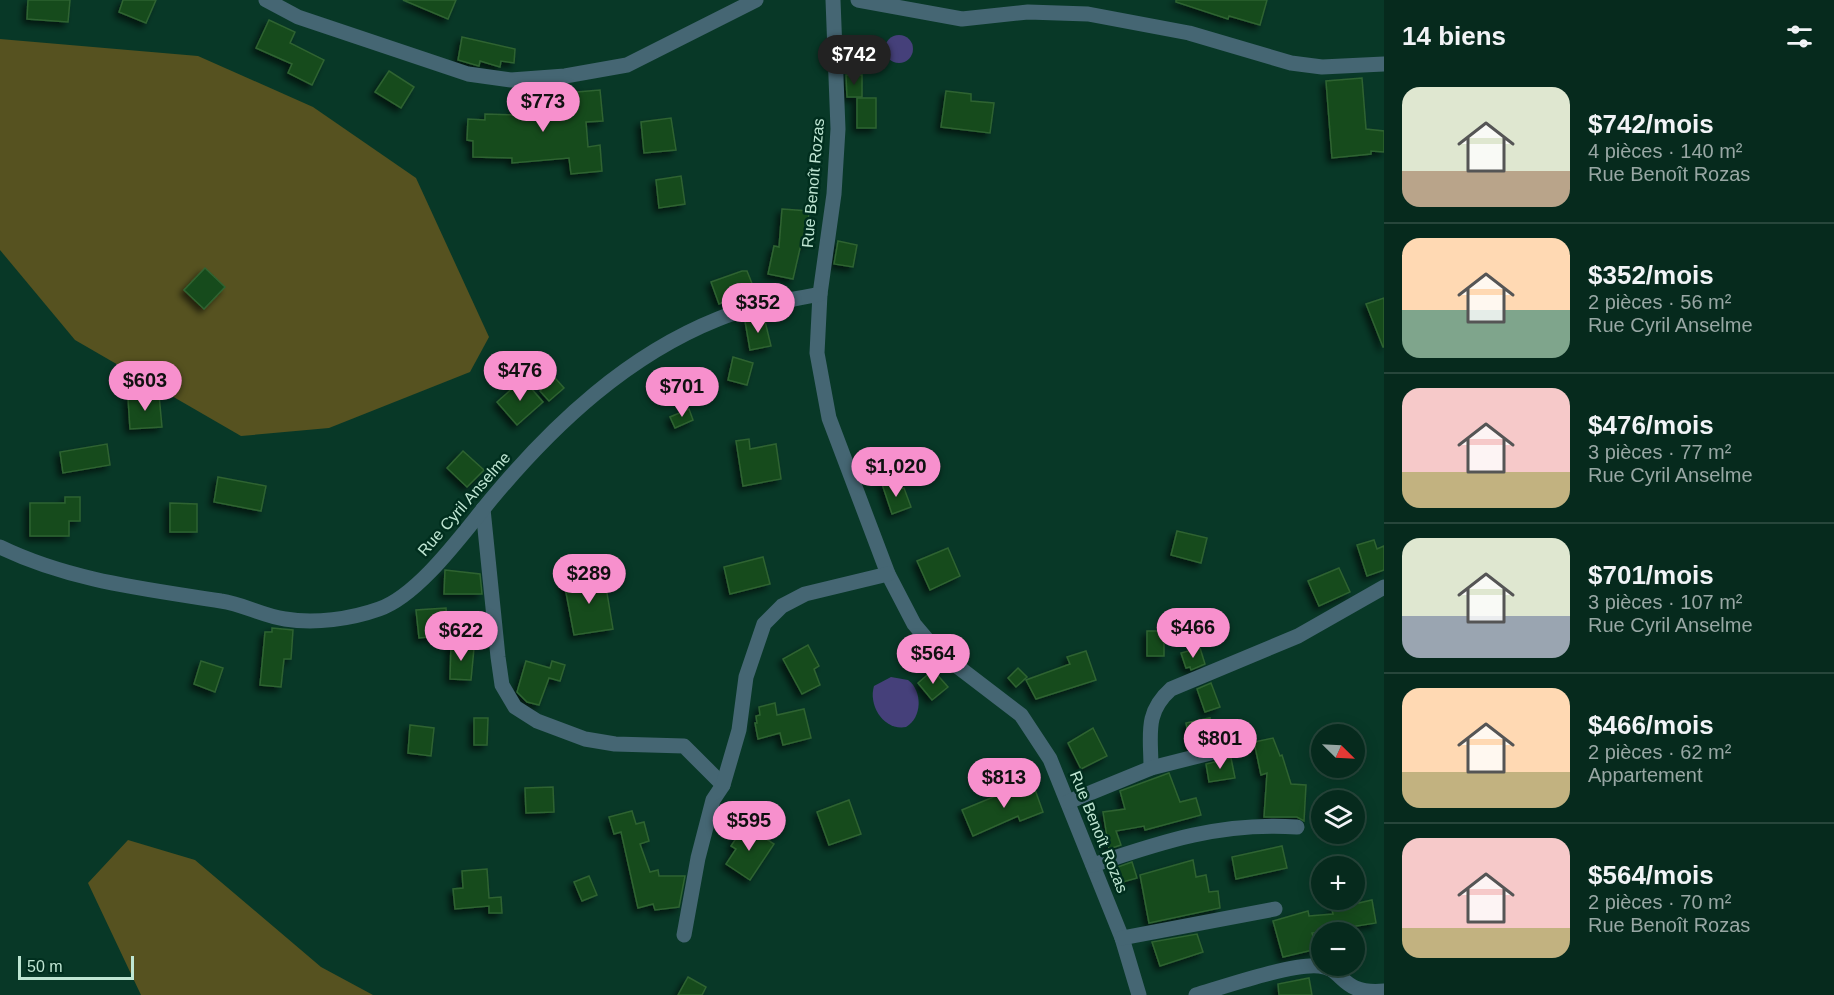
<!DOCTYPE html>
<html lang="fr">
<meta charset="utf-8">
<style>
body{margin:0;font-family:Helvetica,sans-serif;background:#0f3226;color:#f1f3f6;height:100vh;display:flex;flex-direction:column;font-size:22px;white-space:nowrap}
*{box-sizing:border-box;margin:0}
p{font-size:20px;color:#98a7a4}
.icon{flex:none;width:33px;height:33px;fill:none;stroke:currentColor;stroke-width:2;stroke-linecap:round;stroke-linejoin:round}
.map{position:relative;flex:1;overflow:hidden}
.side{display:flex;flex-direction:column;background:#062a1d;width:450px}
.side>*{flex:none}
.needle{width:39px;rotate:114deg}
.controls{position:absolute;left:1311px;top:724px;display:grid;gap:12px}
.controls a{display:grid;place-items:center;width:54px;height:54px;border-radius:50%;background:#062a1d;box-shadow:0 3px 15px #0003,0 0 0 2px #27463b;font-size:30px}
.scale{position:absolute;left:18px;bottom:15px;width:116px;box-sizing:border-box;padding-left:6px;border:3px solid #bfe6d3;border-top:0;font-size:16px;line-height:21px;white-space:nowrap;color:#bfe6d3;-webkit-text-stroke:4px #002e1e;paint-order:stroke}
.price{position:absolute;translate:-50% -51px;padding:0 14px;border-radius:21px;background:#f790cd;color:#111;font-size:20px;line-height:39px;filter:drop-shadow(0 2px 3px #0008)}
.price::after{content:'';position:absolute;left:50%;top:36px;width:18px;height:14px;margin-left:-9px;background:inherit;clip-path:polygon(0 0,100% 0,50% 100%)}
.price.on{background:#222;color:#fff}
ul{padding:0;list-style:none}
li{display:flex;align-items:center;gap:18px;height:150px;padding:0 18px}
li+li{border-top:2px solid #27463b}
li span{display:grid;place-items:center;flex:none;width:168px;height:120px;border-radius:18px;color:#555}
li>.icon{margin-inline-start:auto}
span .icon{width:72px;height:72px;fill:#fffc;stroke-width:1}
li b{font-size:26px}
h2{display:flex;justify-content:space-between;align-items:center;height:72px;padding:0 18px;font-size:26px}
main{display:flex;flex:1;min-height:0}
.map>svg:first-child{display:block}
</style>
<main>
<div class="map">
<svg width="1384" height="995" viewBox="0 0 1384 995">
<defs>
<filter id="shadow"><feDropShadow dx="-4" dy="4" stdDeviation="3" flood-color="#0009"/></filter>
</defs>
<rect width="100%" height="100%" fill="#083827"/>
<g fill="#565220">
<polygon points="0,39 198,56 313,107 416,178 489,337 470,372 329,428 241,436 75,340 0,250"/>
<polygon points="128,840 195,860 321,967 373,995 141,995 88,883"/>
</g>
<g fill="#45407a">
<circle cx="899" cy="49" r="14"/>
<path d="M 891,677 L 908,680 C 923,691 922,718 906,727 C 884,731 868,706 874,686 Z"/>
</g>
<g fill="#174b1b" stroke="#2f6331" stroke-width="1.5" filter="url(#shadow)">
<polygon points="28,0 70,0 68,22 27,19"/>
<polygon points="123,0 156,0 146,23 119,12"/>
<polygon points="403,0 456,0 448,19"/>
<polygon points="1176,0 1267,0 1260,25 1229,16 1228,19 1176,2"/>
<polygon points="269,20 295,32 290,43 324,60 312,85 288,73 292,64 256,48"/>
<polygon points="462,37 515,49 514,63 501,61 500,67 480,61 479,66 458,60"/>
<polygon points="389,71 414,87 401,108 375,92"/>
<polygon points="846,75 862,75 862,97 847,97"/>
<polygon points="1362,78 1366,129 1384,131 1384,152 1371,151 1371,154 1332,158 1326,81"/>
<polygon points="600,90 603,121 586,122 588,147 600,145 602,171 571,174 569,158 512,163 512,158 473,157 473,141 467,140 468,119 485,120 485,114 516,115 516,108 566,103 565,93"/>
<polygon points="946,91 971,94 971,101 994,103 990,133 941,127"/>
<rect x="857" y="98" width="19" height="30"/>
<polygon points="671,118 676,150 644,153 641,122"/>
<polygon points="681,176 685,204 659,208 656,180"/>
<polygon points="782,209 809,211 806,245 801,244 793,279 768,274 774,246 779,247"/>
<polygon points="838,241 857,245 853,267 834,264"/>
<polygon points="205,268 225,287 204,309 184,290"/>
<polygon points="742,271 747,271 755,291 719,304 711,282"/>
<polygon points="1384,298 1384,347 1383,347 1366,304"/>
<polygon points="764,317 771,346 750,350 745,321"/>
<polygon points="733,357 753,363 747,385 728,380"/>
<polygon points="555,378 564,388 549,401 540,391"/>
<polygon points="523,379 543,402 517,425 497,402"/>
<polygon points="159,395 162,427 130,429 128,398"/>
<polygon points="689,409 693,420 675,428 670,417"/>
<polygon points="749,439 750,449 776,444 781,479 743,486 736,441"/>
<polygon points="107,444 110,465 63,473 60,452"/>
<polygon points="463,451 484,470 467,487 447,468"/>
<polygon points="218,477 266,486 261,511 214,502"/>
<polygon points="893,480 896,489 904,488 911,507 892,514 882,484"/>
<polygon points="65,497 80,497 80,521 69,521 69,536 30,536 30,503 65,503"/>
<polygon points="170,503 197,504 197,532 170,532"/>
<polygon points="1177,531 1207,538 1201,563 1171,555"/>
<polygon points="1374,540 1377,549 1384,546 1384,570 1367,576 1357,545"/>
<polygon points="948,548 960,576 930,590 917,561"/>
<polygon points="763,557 770,584 730,594 724,567"/>
<polygon points="1339,568 1350,592 1319,606 1308,581"/>
<polygon points="445,570 480,574 482,594 444,594"/>
<polygon points="604,575 613,629 574,635 564,582"/>
<polygon points="446,608 448,635 419,638 416,610"/>
<polygon points="272,628 293,630 291,659 284,659 281,687 260,685 265,632 272,632"/>
<rect x="1147" y="631" width="17" height="25"/>
<polygon points="451,644 474,648 471,680 450,679"/>
<polygon points="808,645 819,666 814,669 820,685 802,694 783,659"/>
<polygon points="1200,648 1205,664 1191,670 1190,667 1186,668 1181,653"/>
<polygon points="1086,651 1096,680 1036,699 1026,680 1070,664 1067,657"/>
<polygon points="201,661 223,668 215,692 194,684"/>
<polygon points="526,661 550,668 552,661 565,665 560,681 549,678 539,705 527,702 517,692"/>
<polygon points="1018,668 1027,677 1016,687 1008,678"/>
<polygon points="933,670 948,687 932,700 918,683"/>
<polygon points="1211,683 1220,707 1205,712 1197,689"/>
<polygon points="775,703 777,715 804,709 811,738 783,745 780,733 758,739 755,723 757,723 756,716 760,715 759,707"/>
<polygon points="474,718 488,718 487,745 474,745"/>
<polygon points="1210,718 1215,742 1191,748 1186,723"/>
<polygon points="410,725 434,728 431,756 408,753"/>
<polygon points="1093,728 1107,756 1081,769 1068,743"/>
<polygon points="1273,738 1280,756 1282,755 1291,784 1306,785 1304,821 1297,817 1264,817 1267,773 1261,775 1254,742"/>
<polygon points="1231,758 1235,778 1209,782 1206,764"/>
<polygon points="1169,773 1180,802 1196,798 1201,815 1145,830 1144,826 1116,831 1121,845 1109,849 1103,812 1125,809 1120,791"/>
<polygon points="1032,781 1043,812 1020,821 1018,816 973,836 962,810"/>
<polygon points="553,787 554,812 526,813 525,788"/>
<polygon points="849,800 861,834 829,845 817,812"/>
<polygon points="632,811 636,824 644,822 649,841 640,844 650,872 658,870 659,876 685,876 679,907 655,910 653,904 638,908 621,832 614,834 609,817"/>
<polygon points="745,825 774,844 750,880 726,864 736,849 731,846"/>
<polygon points="1282,846 1287,868 1236,879 1232,857"/>
<polygon points="1193,860 1196,877 1206,875 1209,892 1218,891 1220,908 1149,923 1140,875"/>
<polygon points="1132,862 1137,878 1119,883 1115,868"/>
<polygon points="487,869 489,898 501,897 502,913 489,913 489,906 455,909 453,889 463,888 462,871"/>
<polygon points="589,876 597,895 582,901 574,882"/>
<polygon points="1372,900 1376,923 1312,933 1317,949 1283,957 1273,921 1308,911 1309,916 1333,914 1332,909"/>
<polygon points="1197,934 1203,952 1160,966 1152,942"/>
<polygon points="688,977 706,987 702,995 678,995"/>
<polygon points="1309,978 1312,995 1279,995 1278,984"/>
</g>
<g fill="none" stroke-linecap="round" stroke-linejoin="round">
<g stroke="#456673" stroke-width="15">
<polyline points="266,0 298,17 468,74 511,80 565,76 627,65 756,0"/>
<polyline points="833,0 838,129 834,194 820,294 817,353 829,418 888,574 914,624 936,650 1021,715 1050,759 1122,938 1139,995"/>
<polyline points="858,0 962,19 1028,12 1088,14 1189,33 1291,63 1322,67 1384,64"/>
<polyline points="483,509 498,657 502,685 515,707 537,721 585,739 615,744 684,746 723,785"/>
<path d="M 0,547 C 70,581 146,589 221,601 C 243,604 263,616 285,619 C 315,624 351,619 379,609 C 420,595 466,529 493,497 C 555,423 628,355 718,319 C 751,305 786,301 820,294"/>
<path d="M 1151,768 C 1151,735 1144,713 1171,689 L 1298,636 L 1384,587"/>
<polyline points="1068,802 1151,768 1242,745"/>
<path d="M 1093,865 C 1164,841 1221,822 1297,827"/>
<polyline points="684,935 698,858 713,800 723,785 739,730 746,677 764,624 782,606 805,594 888,574"/>
<polyline points="1122,938 1275,909"/>
<path d="M 1196,995 C 1223,987 1293,963 1319,966 C 1345,968 1339,995 1384,991"/>
</g>
</g>
<g text-anchor="middle" dominant-baseline="central" stroke-width="5" stroke-linejoin="round" paint-order="stroke">
<g font-size="16" fill="#bfe6d3" stroke="#002e1e">
<text transform="translate(813 183) rotate(-85)">Rue Benoît Rozas</text>
<text transform="translate(464 504) rotate(-49)">Rue Cyril Anselme</text>
<text transform="translate(1099 832) rotate(68)">Rue Benoît Rozas</text>
</g>
</g>
</svg>
<div class="controls">
<a><svg class="needle" viewBox="-14 -14 28 28"><path d="M0-13l5 13h-10z" fill="#e53935"/><path d="M0 13l5-13h-10z" fill="#98a7a4"/></svg></a>
<a><svg class="icon" aria-label="layers" viewBox="0 0 24 24"><path d="M12 4l9 5-9 5-9-5zM3 14l9 5 9-5"/></svg></a>
<a>+</a>
<a>−</a>
</div>
<div class="scale">50 m</div>
<b class="price on" style="left:854px;top:86px">$742</b>
<b class="price" style="left:543px;top:133px">$773</b>
<b class="price" style="left:758px;top:334px">$352</b>
<b class="price" style="left:520px;top:402px">$476</b>
<b class="price" style="left:145px;top:412px">$603</b>
<b class="price" style="left:682px;top:418px">$701</b>
<b class="price" style="left:896px;top:498px">$1,020</b>
<b class="price" style="left:589px;top:605px">$289</b>
<b class="price" style="left:1193px;top:659px">$466</b>
<b class="price" style="left:461px;top:662px">$622</b>
<b class="price" style="left:933px;top:685px">$564</b>
<b class="price" style="left:1220px;top:770px">$801</b>
<b class="price" style="left:1004px;top:809px">$813</b>
<b class="price" style="left:749px;top:852px">$595</b>
</div>
<section class="side">
<h2>14 biens<svg class="icon" aria-label="filters" viewBox="0 0 24 24"><path d="M4 7h16M4 17h16"/><circle cx="9" cy="7" r="2"/><circle cx="15" cy="17" r="2"/></svg></h2>
<ul>
<li><span style="background:linear-gradient(#dfe7d0 70%,#b9a48a 0)"><svg class="icon" aria-label="home" viewBox="0 0 24 24"><path d="M3 11l9-7 9 7M6 9v11h12V9"/></svg></span><div><b>$742/mois</b><p>4 pièces · 140 m²</p><p>Rue Benoît Rozas</p></div></li>
<li><span style="background:linear-gradient(#ffd9b3 60%,#7fa58c 0)"><svg class="icon" aria-label="home" viewBox="0 0 24 24"><path d="M3 11l9-7 9 7M6 9v11h12V9"/></svg></span><div><b>$352/mois</b><p>2 pièces · 56 m²</p><p>Rue Cyril Anselme</p></div></li>
<li><span style="background:linear-gradient(#f6c9c9 70%,#c2b280 0)"><svg class="icon" aria-label="home" viewBox="0 0 24 24"><path d="M3 11l9-7 9 7M6 9v11h12V9"/></svg></span><div><b>$476/mois</b><p>3 pièces · 77 m²</p><p>Rue Cyril Anselme</p></div></li>
<li><span style="background:linear-gradient(#dfe7d0 65%,#9aa5b1 0)"><svg class="icon" aria-label="home" viewBox="0 0 24 24"><path d="M3 11l9-7 9 7M6 9v11h12V9"/></svg></span><div><b>$701/mois</b><p>3 pièces · 107 m²</p><p>Rue Cyril Anselme</p></div></li>
<li><span style="background:linear-gradient(#ffd9b3 70%,#c2b280 0)"><svg class="icon" aria-label="home" viewBox="0 0 24 24"><path d="M3 11l9-7 9 7M6 9v11h12V9"/></svg></span><div><b>$466/mois</b><p>2 pièces · 62 m²</p><p>Appartement</p></div></li>
<li><span style="background:linear-gradient(#f6c9c9 75%,#c2b280 0)"><svg class="icon" aria-label="home" viewBox="0 0 24 24"><path d="M3 11l9-7 9 7M6 9v11h12V9"/></svg></span><div><b>$564/mois</b><p>2 pièces · 70 m²</p><p>Rue Benoît Rozas</p></div></li>
</ul>
</section>
</main>
